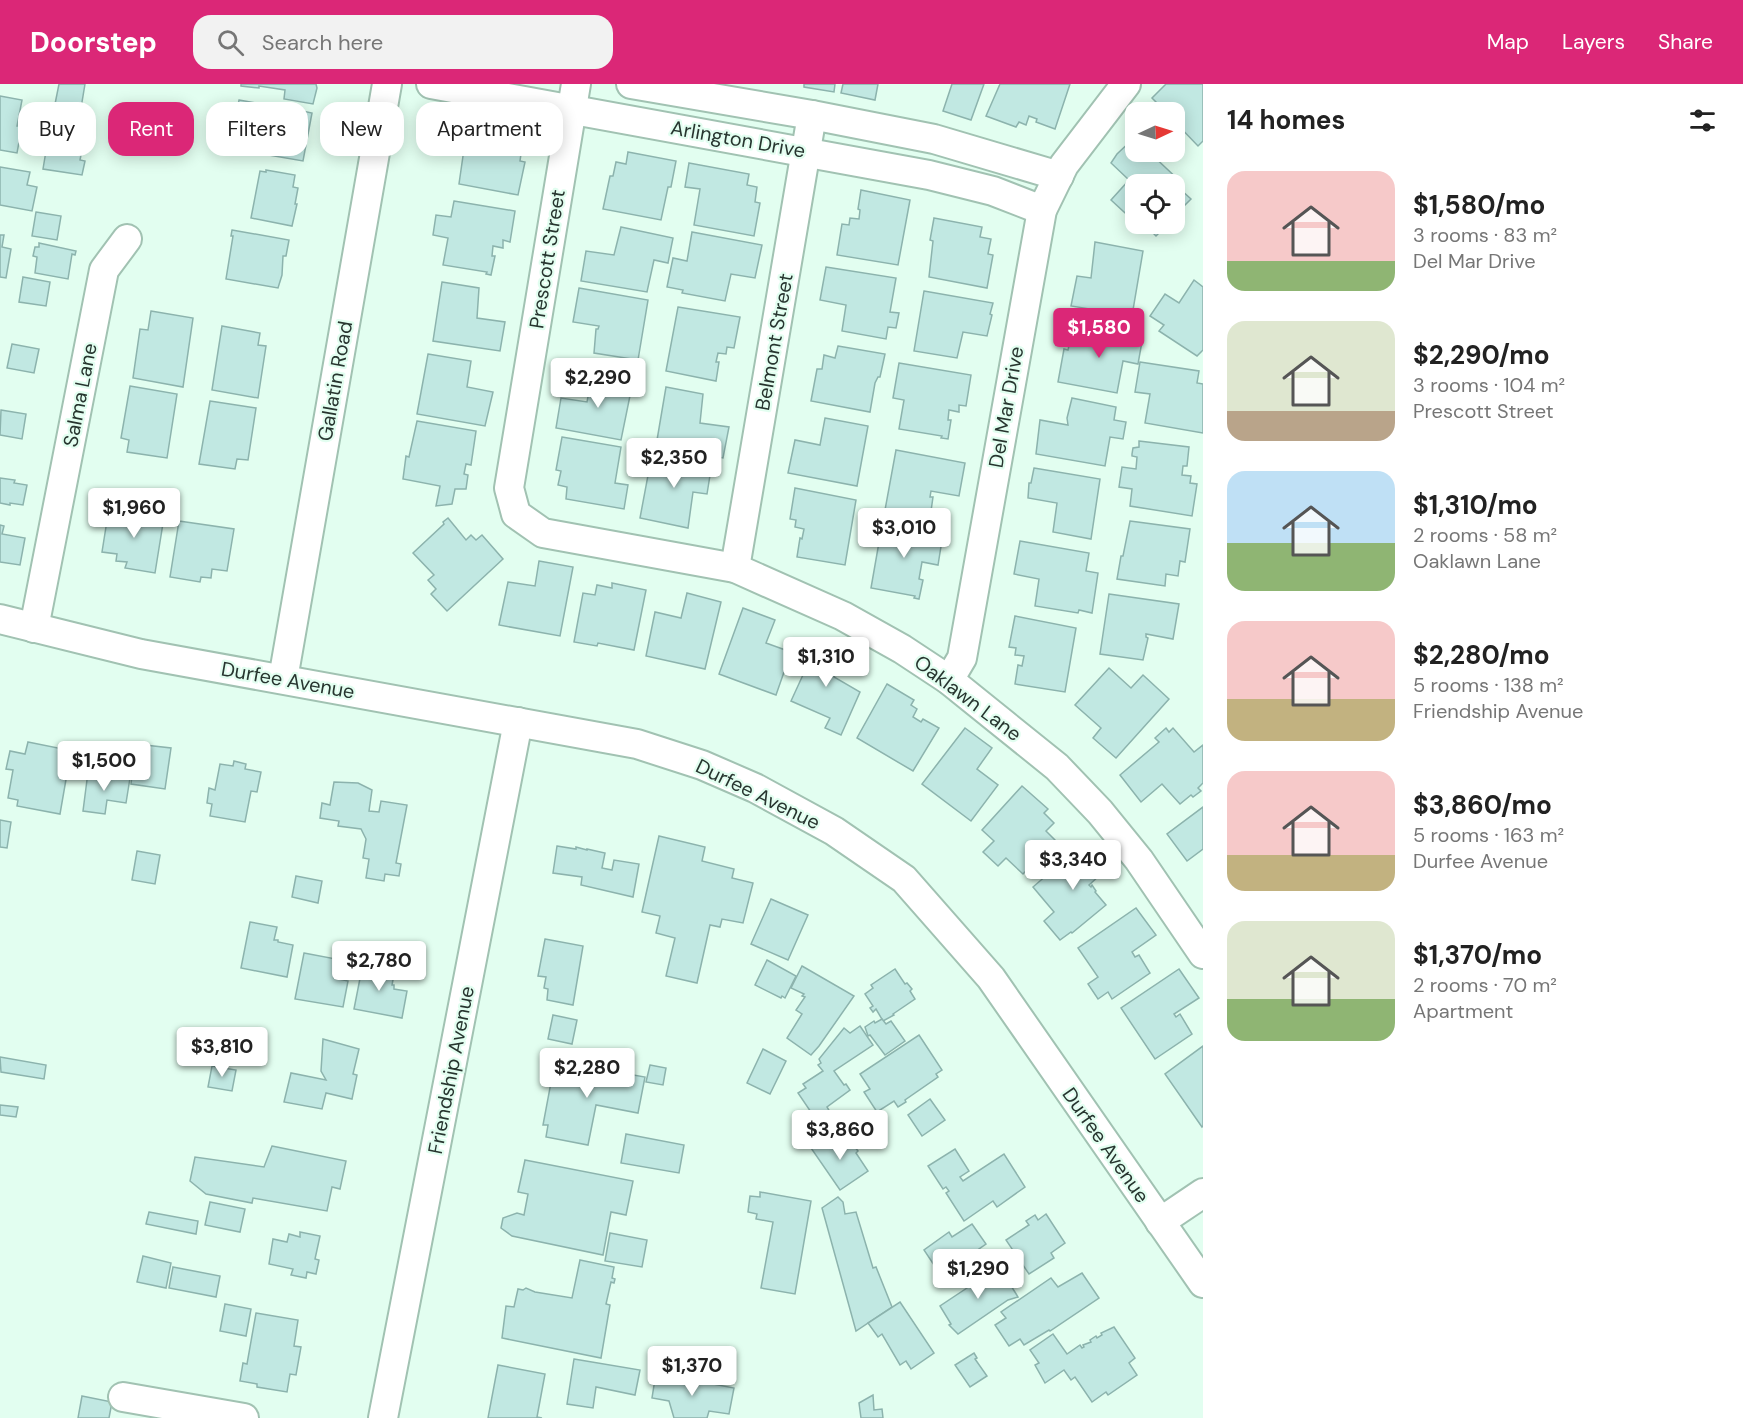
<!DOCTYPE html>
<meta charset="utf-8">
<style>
body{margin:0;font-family:"DM Sans",sans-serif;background:#f2f2f2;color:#222;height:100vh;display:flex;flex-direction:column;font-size:22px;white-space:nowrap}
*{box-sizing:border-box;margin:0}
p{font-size:20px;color:#767676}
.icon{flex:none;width:33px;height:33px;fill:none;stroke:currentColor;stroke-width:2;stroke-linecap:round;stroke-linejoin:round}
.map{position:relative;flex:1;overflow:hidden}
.sheet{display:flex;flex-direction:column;background:#fff;width:540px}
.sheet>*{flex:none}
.top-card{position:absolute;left:18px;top:18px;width:570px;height:54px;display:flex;gap:12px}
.needle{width:39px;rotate:86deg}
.tools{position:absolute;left:1125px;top:18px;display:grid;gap:12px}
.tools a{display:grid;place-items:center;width:60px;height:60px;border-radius:12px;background:#fff;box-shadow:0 3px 15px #0003;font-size:30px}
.price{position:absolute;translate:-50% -51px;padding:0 14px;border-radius:6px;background:#fff;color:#222;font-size:20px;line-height:39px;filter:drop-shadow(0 2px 3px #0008)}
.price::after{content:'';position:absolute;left:50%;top:36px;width:18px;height:14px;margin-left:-9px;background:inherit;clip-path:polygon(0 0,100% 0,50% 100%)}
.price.active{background:#db2777;color:#fff}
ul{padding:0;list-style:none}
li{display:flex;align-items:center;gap:18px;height:150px;padding:0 24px}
li span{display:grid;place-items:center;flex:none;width:168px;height:120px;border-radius:18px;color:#555}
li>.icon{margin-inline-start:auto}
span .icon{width:72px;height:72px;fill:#fffc;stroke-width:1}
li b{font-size:26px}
h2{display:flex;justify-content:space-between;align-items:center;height:72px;padding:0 24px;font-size:26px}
.pill{padding:0 21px;border-radius:18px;background:#fff;box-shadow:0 3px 15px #0003;font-size:21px;line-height:54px}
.pill.active{background:#db2777;color:#fff}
header{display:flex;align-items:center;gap:36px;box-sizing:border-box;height:84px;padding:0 30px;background:#db2777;color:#fff}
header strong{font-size:28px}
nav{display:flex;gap:33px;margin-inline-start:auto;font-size:21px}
.search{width:420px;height:54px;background:#f2f2f2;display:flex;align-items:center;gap:15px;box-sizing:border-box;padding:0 21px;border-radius:18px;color:#767676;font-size:22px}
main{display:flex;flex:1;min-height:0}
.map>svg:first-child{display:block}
</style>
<header>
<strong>Doorstep</strong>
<div class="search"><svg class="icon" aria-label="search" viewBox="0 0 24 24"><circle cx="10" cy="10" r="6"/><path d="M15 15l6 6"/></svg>Search here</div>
<nav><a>Map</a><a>Layers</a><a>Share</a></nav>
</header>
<main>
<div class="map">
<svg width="1203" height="1334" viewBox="0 0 1203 1334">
<rect width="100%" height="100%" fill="#e2fef0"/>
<g fill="#c1e8e2" stroke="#8cb3ad" stroke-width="1.5">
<polygon points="59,0 85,0 81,24 55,20"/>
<polygon points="241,0 316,0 317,4 313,20 284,15 285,6 259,2 259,4 241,2"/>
<polygon points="804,0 835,0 834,8 804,3"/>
<polygon points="843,0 878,0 875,16 841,9"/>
<polygon points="952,0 984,0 971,36 943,27"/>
<polygon points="1000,0 1070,0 1055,45 1036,38 1037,35 1029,32 1026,41 1019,38 1016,43 986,32"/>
<polygon points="1166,0 1203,0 1203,57 1198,62 1174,37 1174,28 1166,28 1152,14"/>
<polygon points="0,12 22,16 17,42 22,42 17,69 0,66"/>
<polygon points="239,16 278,23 276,32 281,33 283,23 312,29 303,77 245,67 246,61 248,62 252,40 235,37"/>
<polygon points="466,40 512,49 510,60 522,63 520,77 525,78 518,111 459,100 464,65 461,65"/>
<polygon points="1134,54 1136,68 1149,68 1184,101 1180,105 1191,115 1174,132 1174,100 1136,100 1136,139 1111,116 1129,96 1111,79 1117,70"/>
<polygon points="47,61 82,66 80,76 85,77 82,91 43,85"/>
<polygon points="628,68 676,77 671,103 668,103 661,136 603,125 610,92 613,92 616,78 626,80"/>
<polygon points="689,79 749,90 747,101 757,103 755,118 760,119 754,152 694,141 700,105 685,103"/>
<polygon points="0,83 30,88 27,101 37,103 32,127 0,121"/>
<polygon points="266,86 295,91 293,103 298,104 295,120 297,120 292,142 251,134 260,87 266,88"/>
<polygon points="861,106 910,116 898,181 837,171 842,140 849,141 850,134 859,135 860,126 858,125"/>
<polygon points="454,117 515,127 510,158 503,156 503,164 493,162 492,172 495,172 491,191 486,190 487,188 443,181 448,154 433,151 436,131 451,133"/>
<polygon points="36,128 61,132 57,156 32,152"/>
<polygon points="934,134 982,143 980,153 991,155 988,170 993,171 987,204 929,193 933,157 930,156"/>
<polygon points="1136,140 1168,140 1156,152 1146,142 1142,145"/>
<polygon points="621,143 673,154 668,179 654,176 647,208 581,197 586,167 614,171"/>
<polygon points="232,146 289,156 286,172 283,172 282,191 278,204 226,195 233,152 231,152"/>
<polygon points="692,148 762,161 755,194 731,190 725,217 682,209 683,206 667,203 673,174 687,177"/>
<polygon points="0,151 4,151 2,163 11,165 6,194 0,193"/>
<polygon points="1095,158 1143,167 1132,232 1071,222 1077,192 1091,194"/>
<polygon points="39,159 76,167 75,171 72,170 68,195 35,189 37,173 33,172 35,163 39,163"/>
<polygon points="826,183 896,194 890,228 899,229 896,244 888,243 886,255 842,247 846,221 820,216"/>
<polygon points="23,193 50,198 46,222 19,218"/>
<polygon points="1194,196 1203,203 1203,266 1197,272 1159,247 1164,241 1150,232 1165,210 1179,219"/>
<polygon points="442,198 479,204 477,234 505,238 500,267 433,257"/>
<polygon points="579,204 648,216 638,276 594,269 596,245 598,245 599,242 573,238"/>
<polygon points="924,207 993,219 990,230 992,231 987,252 963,248 957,274 914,267"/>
<polygon points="678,223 740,233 734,264 727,263 726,270 718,269 716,278 719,278 716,297 666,287"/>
<polygon points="151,227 193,234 183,303 133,294 140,245 148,246"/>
<polygon points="222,242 260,249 258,261 266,262 258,314 212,306"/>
<polygon points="1084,242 1143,252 1138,280 1123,277 1117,309 1058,298 1064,265 1068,266 1071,252 1082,254"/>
<polygon points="12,260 39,265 34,289 7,284"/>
<polygon points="838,262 885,270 880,293 878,293 875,299 870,328 811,317 817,285 822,285 824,271 835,274"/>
<polygon points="428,270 471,277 467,303 493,308 485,342 417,330"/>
<polygon points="1140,278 1199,287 1197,299 1203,300 1203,349 1145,339 1150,310 1135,308"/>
<polygon points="899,279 971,291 966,322 959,321 959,328 949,326 948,336 951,336 948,355 941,354 942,352 899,345 904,316 893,314"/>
<polygon points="595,290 633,297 621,356 556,344 561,314 587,318 590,302 593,302"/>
<polygon points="130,302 177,310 167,374 127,368 129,356 121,354"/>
<polygon points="666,303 703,310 700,339 729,343 723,374 656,362"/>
<polygon points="1072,314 1116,323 1114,336 1126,338 1123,355 1110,353 1105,382 1036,370 1040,336 1068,341 1067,334"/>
<polygon points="210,317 256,324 248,376 237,375 235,385 199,380"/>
<polygon points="1,326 26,330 22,355 0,351"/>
<polygon points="825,334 868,342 857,402 788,389 795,356 820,361"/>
<polygon points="417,337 476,347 471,381 466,380 464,390 468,391 466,405 455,405 452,420 436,422 440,402 403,395 406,372 409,373"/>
<polygon points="562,353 621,363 615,399 628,401 624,425 566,415 567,403 558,401 561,387 556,386"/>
<polygon points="1139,357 1189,363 1187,382 1183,382 1182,391 1191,392 1190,399 1197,400 1192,432 1130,422 1132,405 1119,403 1122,383 1136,385 1137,373 1132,372 1132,370 1133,364 1139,363"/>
<polygon points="896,366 965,379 959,412 931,407 930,413 933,413 930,434 885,426"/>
<polygon points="652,370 712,379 707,410 693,408 688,444 640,434"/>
<polygon points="1034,384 1100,395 1091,455 1053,448 1057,419 1028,414 1029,399 1031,399"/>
<polygon points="0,394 15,396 14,399 27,401 23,421 10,419 10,421 0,419"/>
<polygon points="795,404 856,416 845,481 797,473 800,454 802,455 804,445 795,443 796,436 790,435"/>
<polygon points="109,424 164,433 155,489 125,484 127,478 116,477 117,470 102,468"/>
<polygon points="448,434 466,456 471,451 476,456 482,451 503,475 447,527 431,510 436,505 428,496 434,491 413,469 444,440 443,438"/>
<polygon points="179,437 234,445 227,487 212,485 211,494 201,493 200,498 170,493"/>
<polygon points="1130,437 1190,445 1185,478 1180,477 1178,492 1166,490 1165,502 1117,495 1121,472 1123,472"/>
<polygon points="0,441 4,442 2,450 25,454 20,481 0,478"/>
<polygon points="882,441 943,450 938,481 922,478 919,495 923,496 919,515 914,514 915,512 871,504"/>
<polygon points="1020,457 1089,469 1086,487 1098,489 1092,529 1079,526 1078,529 1035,522 1039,495 1014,490"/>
<polygon points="539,477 573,483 560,552 499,541 508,498 535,502"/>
<polygon points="612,499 646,506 634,566 598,559 597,562 574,558 583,509 595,511 597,501 612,504"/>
<polygon points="687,509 721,518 705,585 646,572 655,528 681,534"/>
<polygon points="1109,510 1179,520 1173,555 1146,550 1146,553 1148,554 1143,576 1100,570"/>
<polygon points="743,524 775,536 766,559 791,568 776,611 719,590"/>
<polygon points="1015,532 1076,544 1065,608 1015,600 1018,581 1022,582 1024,572 1015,571 1016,564 1009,563"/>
<polygon points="819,556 841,564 840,565 845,568 834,593 860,608 841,651 825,644 830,634 791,617"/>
<polygon points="1109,584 1131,604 1143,591 1169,615 1116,674 1093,654 1101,644 1075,621"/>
<polygon points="887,600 914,616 911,621 917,625 913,633 921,638 923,635 939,644 913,687 857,654"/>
<polygon points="965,644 992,664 977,685 998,701 971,737 922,700"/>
<polygon points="1166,644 1169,648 1173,644 1194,668 1203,661 1203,699 1198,704 1201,707 1193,713 1191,711 1180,720 1162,700 1141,718 1120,691 1159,658 1155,654"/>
<polygon points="28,658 63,665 59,682 68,684 60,730 17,722 18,716 8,714 13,686 6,685 10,667 25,670"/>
<polygon points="136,660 171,664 165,705 131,700"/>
<polygon points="234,677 246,680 245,685 261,688 257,708 251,707 245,738 210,732 212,720 207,719 209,704 215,706 220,680 233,682"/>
<polygon points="88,688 130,694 126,719 107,716 105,730 83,727"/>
<polygon points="334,698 358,699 372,706 369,727 379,728 381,717 407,721 396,779 401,780 399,792 385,790 384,797 366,794 369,775 363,774 366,755 361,745 338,742 339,737 320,734 322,719 330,721"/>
<polygon points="1022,702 1048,725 1044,729 1054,739 1046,747 1055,756 1023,790 1006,774 998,782 983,768 994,757 982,746"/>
<polygon points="1203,723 1203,765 1187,777 1167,750"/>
<polygon points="0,736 11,738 7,764 0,763"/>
<polygon points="659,752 705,763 702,777 734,785 732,794 753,799 743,839 722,835 720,843 710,841 697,899 666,892 675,854 656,849 660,832 642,828"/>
<polygon points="1086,757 1109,783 1089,801 1091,803 1092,801 1096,807 1095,808 1106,821 1072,849 1071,848 1060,856 1044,837 1054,828 1033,803"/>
<polygon points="557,762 576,765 576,763 587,766 587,765 605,769 602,784 612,786 614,776 639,780 633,813 581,801 582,793 553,789"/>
<polygon points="137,767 160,771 155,800 132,796"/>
<polygon points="296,792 322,797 318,819 292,813"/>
<polygon points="771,815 808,831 788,876 751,860"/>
<polygon points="1136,824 1156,851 1132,868 1135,873 1139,871 1150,889 1112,915 1108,908 1098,915 1088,900 1098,893 1078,864"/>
<polygon points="250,838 277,843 274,856 278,856 278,858 293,861 287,893 241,884"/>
<polygon points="545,855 583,862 573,921 547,916 548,905 544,904 546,893 538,892"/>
<polygon points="304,869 336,875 334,894 348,897 343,923 295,915"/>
<polygon points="767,876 796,892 785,914 782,912 781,914 755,901"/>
<polygon points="363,879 395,885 392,901 394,901 394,905 407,907 402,934 354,925"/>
<polygon points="802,882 854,912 819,962 811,971 787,954 802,930 796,926 805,913 802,912 804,910 791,904"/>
<polygon points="895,885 905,900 907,899 912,905 910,907 915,915 893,930 894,931 883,937 876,925 873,928 870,924 873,922 865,910 873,904 871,901"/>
<polygon points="1179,885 1199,914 1174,930 1176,933 1180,930 1192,950 1155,975 1121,924"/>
<polygon points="553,931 577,936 572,960 548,955"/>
<polygon points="882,935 886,940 891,937 905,957 885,971 870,951 868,952 865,943 874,937 875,939"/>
<polygon points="860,942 873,961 834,987 844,1001 846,1000 850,1006 827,1023 830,1028 817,1037 798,1009 806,1004 803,1000 823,987 818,981 821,979 819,975 844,944 850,949"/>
<polygon points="919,951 942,986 936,990 938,993 905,1016 906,1018 898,1023 894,1017 877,1028 864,1008 870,1005 860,990"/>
<polygon points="323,955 359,965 353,990 357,991 352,1015 326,1009 322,1025 284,1018 291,989 326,996 321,987"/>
<polygon points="1203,962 1203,1042 1202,1043 1165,990"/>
<polygon points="763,965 786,977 770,1010 747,999"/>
<polygon points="0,973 46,981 44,995 1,988"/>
<polygon points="555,977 645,993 638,1029 596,1021 588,1061 546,1053 548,1041 543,1041"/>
<polygon points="650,981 666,984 663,1001 646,998"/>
<polygon points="212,982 236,986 232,1007 208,1003"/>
<polygon points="930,1015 945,1036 922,1052 908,1031"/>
<polygon points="0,1021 18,1023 16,1033 0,1031"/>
<polygon points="626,1050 684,1061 679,1089 621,1079"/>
<polygon points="843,1051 851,1063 854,1062 858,1067 856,1069 868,1087 840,1106 811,1064 824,1056 828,1062"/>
<polygon points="272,1062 346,1077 340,1105 332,1103 327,1127 253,1114 252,1119 206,1110 190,1097 195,1073 264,1083"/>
<polygon points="955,1065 969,1087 960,1093 963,1097 1004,1070 1025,1103 997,1123 993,1117 964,1137 946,1109 949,1107 946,1103 943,1105 928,1082"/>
<polygon points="525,1076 633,1097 626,1131 611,1128 603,1171 512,1152 501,1144 503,1134 517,1129 524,1131 528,1110 518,1108"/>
<polygon points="760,1108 811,1117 795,1210 761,1204 773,1138 756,1135 757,1130 748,1128 750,1112 760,1113"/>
<polygon points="838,1113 843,1118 845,1130 856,1128 873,1184 876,1183 892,1223 856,1247 822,1124"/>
<polygon points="210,1118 245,1125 240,1148 205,1141"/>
<polygon points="149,1128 198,1137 196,1150 146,1140"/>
<polygon points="1046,1130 1065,1159 1051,1169 1054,1174 1029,1190 1006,1156 1029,1141 1026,1137 1035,1131 1038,1136"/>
<polygon points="972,1140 986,1160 947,1187 944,1183 938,1187 924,1166 949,1148 952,1153"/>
<polygon points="300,1148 320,1152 315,1175 319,1176 316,1190 307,1188 306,1194 291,1191 293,1185 269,1180 273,1155 287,1158 289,1150 300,1153"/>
<polygon points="610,1149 647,1156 642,1183 605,1177"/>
<polygon points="143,1172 171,1179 166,1204 137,1198"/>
<polygon points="580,1176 614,1183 612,1194 615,1195 614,1199 611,1198 606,1220 610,1221 601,1274 502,1254 506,1222 514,1223 518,1205 523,1206 526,1204 535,1208 572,1214"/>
<polygon points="173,1183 220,1192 216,1213 169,1204"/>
<polygon points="995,1183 1005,1192 1018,1213 1008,1216 958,1250 949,1241 951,1240 940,1222 982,1194"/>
<polygon points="1082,1189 1099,1214 1050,1247 1049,1246 1024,1261 1020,1255 1009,1262 995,1241 1006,1234 1001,1228 1051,1194 1058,1203"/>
<polygon points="900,1218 934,1269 911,1285 906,1277 900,1281 882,1250 878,1253 868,1239"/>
<polygon points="225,1220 251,1225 246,1252 220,1247"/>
<polygon points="256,1229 298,1236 294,1262 301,1263 296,1291 290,1290 287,1308 257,1303 257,1300 240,1297 243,1279 247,1280"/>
<polygon points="1114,1243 1135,1274 1129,1279 1137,1291 1108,1311 1106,1308 1092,1318 1075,1293 1071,1296 1064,1286 1045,1299 1035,1281 1039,1279 1030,1266 1053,1250 1067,1270 1080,1261 1082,1264 1084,1263 1083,1261 1091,1258 1090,1256 1096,1252 1097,1254 1102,1251 1101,1249"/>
<polygon points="974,1269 977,1274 975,1275 987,1292 970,1303 955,1281"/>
<polygon points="574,1275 640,1286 635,1311 596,1303 593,1324 567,1320"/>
<polygon points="498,1281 545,1290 537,1333 542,1334 488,1334"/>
<polygon points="656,1289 734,1304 729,1330 709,1327 707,1334 674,1334 669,1317 652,1314"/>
<polygon points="873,1311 874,1326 882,1325 883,1334 861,1334 859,1319"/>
<polygon points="82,1312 112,1318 109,1334 78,1334"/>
</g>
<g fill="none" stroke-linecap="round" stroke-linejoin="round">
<defs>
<g id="minor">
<polyline points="431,0 929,91 993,107 1042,126"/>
<polyline points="576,0 509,404 516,430 543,449 735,484 843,532 902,565 949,596 1057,683 1100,728 1139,776 1203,870"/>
<polyline points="631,0 812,31 934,55 1059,92"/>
<polyline points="735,484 812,31"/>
<polyline points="0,535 141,570 637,660 702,681 755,704 834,747 904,795 991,894 1203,1199"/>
<polyline points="34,544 104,186 127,155"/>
<polyline points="283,595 387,0"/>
<polyline points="949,596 962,574 1042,126 1064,81 1126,0"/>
<polyline points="1160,1138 1203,1109"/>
<polyline points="123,1313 244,1334"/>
<polyline points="383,1334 518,638"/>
</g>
</defs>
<use href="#minor" stroke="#a1c2b2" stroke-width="32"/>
<use href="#minor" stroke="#fff" stroke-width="28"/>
</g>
<g text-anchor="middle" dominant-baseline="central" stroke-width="4.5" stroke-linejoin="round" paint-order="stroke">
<g font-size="20" fill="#27352f" stroke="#e2fef0">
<text transform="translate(738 55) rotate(10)">Arlington Drive</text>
<text transform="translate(547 175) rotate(-81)">Prescott Street</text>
<text transform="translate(774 258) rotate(-80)">Belmont Street</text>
<text transform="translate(335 297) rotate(-80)">Gallatin Road</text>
<text transform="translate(80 311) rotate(-79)">Salma Lane</text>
<text transform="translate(1006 323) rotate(-80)">Del Mar Drive</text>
<text transform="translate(288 596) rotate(10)">Durfee Avenue</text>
<text transform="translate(968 614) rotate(37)">Oaklawn Lane</text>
<text transform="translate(758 710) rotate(26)">Durfee Avenue</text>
<text transform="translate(451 986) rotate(-79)">Friendship Avenue</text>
<text transform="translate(1106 1061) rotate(55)">Durfee Avenue</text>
</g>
</g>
</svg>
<div class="tools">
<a><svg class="needle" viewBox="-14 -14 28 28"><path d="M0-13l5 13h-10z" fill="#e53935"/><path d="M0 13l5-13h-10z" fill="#767676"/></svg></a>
<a><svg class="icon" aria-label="locate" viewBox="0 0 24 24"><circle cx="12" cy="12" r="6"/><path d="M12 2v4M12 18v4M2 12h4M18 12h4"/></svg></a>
</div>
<b class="price active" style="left:1099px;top:275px">$1,580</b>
<b class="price" style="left:598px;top:325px">$2,290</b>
<b class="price" style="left:674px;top:405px">$2,350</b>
<b class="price" style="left:134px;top:455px">$1,960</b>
<b class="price" style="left:904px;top:475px">$3,010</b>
<b class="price" style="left:826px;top:604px">$1,310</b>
<b class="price" style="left:104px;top:708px">$1,500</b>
<b class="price" style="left:1073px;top:807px">$3,340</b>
<b class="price" style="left:379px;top:908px">$2,780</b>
<b class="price" style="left:222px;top:994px">$3,810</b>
<b class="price" style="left:587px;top:1015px">$2,280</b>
<b class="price" style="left:840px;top:1077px">$3,860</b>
<b class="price" style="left:978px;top:1216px">$1,290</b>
<b class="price" style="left:692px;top:1313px">$1,370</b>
<div class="top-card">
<a class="pill">Buy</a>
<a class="pill active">Rent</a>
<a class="pill">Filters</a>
<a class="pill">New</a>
<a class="pill">Apartment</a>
</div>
</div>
<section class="sheet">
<h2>14 homes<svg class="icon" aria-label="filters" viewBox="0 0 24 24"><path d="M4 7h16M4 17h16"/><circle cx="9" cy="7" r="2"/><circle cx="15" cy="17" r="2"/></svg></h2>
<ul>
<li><span style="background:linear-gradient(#f6c9c9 75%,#8fb573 0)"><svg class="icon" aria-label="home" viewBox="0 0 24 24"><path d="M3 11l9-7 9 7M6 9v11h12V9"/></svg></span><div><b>$1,580/mo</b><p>3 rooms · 83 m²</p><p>Del Mar Drive</p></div></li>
<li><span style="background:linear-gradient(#dfe7d0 75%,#b9a48a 0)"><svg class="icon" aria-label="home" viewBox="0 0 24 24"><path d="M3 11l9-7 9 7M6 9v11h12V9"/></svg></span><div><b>$2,290/mo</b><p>3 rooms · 104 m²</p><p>Prescott Street</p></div></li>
<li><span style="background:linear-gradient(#bfe0f5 60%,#8fb573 0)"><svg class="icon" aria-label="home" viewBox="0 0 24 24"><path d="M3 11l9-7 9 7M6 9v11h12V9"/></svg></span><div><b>$1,310/mo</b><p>2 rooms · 58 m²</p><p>Oaklawn Lane</p></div></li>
<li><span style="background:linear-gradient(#f6c9c9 65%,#c2b280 0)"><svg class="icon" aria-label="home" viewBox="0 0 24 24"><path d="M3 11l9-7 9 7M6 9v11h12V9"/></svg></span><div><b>$2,280/mo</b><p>5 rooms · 138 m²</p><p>Friendship Avenue</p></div></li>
<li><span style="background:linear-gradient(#f6c9c9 70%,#c2b280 0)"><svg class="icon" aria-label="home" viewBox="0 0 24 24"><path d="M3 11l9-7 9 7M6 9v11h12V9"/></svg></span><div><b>$3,860/mo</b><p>5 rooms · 163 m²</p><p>Durfee Avenue</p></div></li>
<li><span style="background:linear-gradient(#dfe7d0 65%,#8fb573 0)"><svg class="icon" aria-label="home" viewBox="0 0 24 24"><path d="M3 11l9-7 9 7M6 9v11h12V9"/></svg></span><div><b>$1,370/mo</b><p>2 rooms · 70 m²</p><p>Apartment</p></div></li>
</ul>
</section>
</main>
